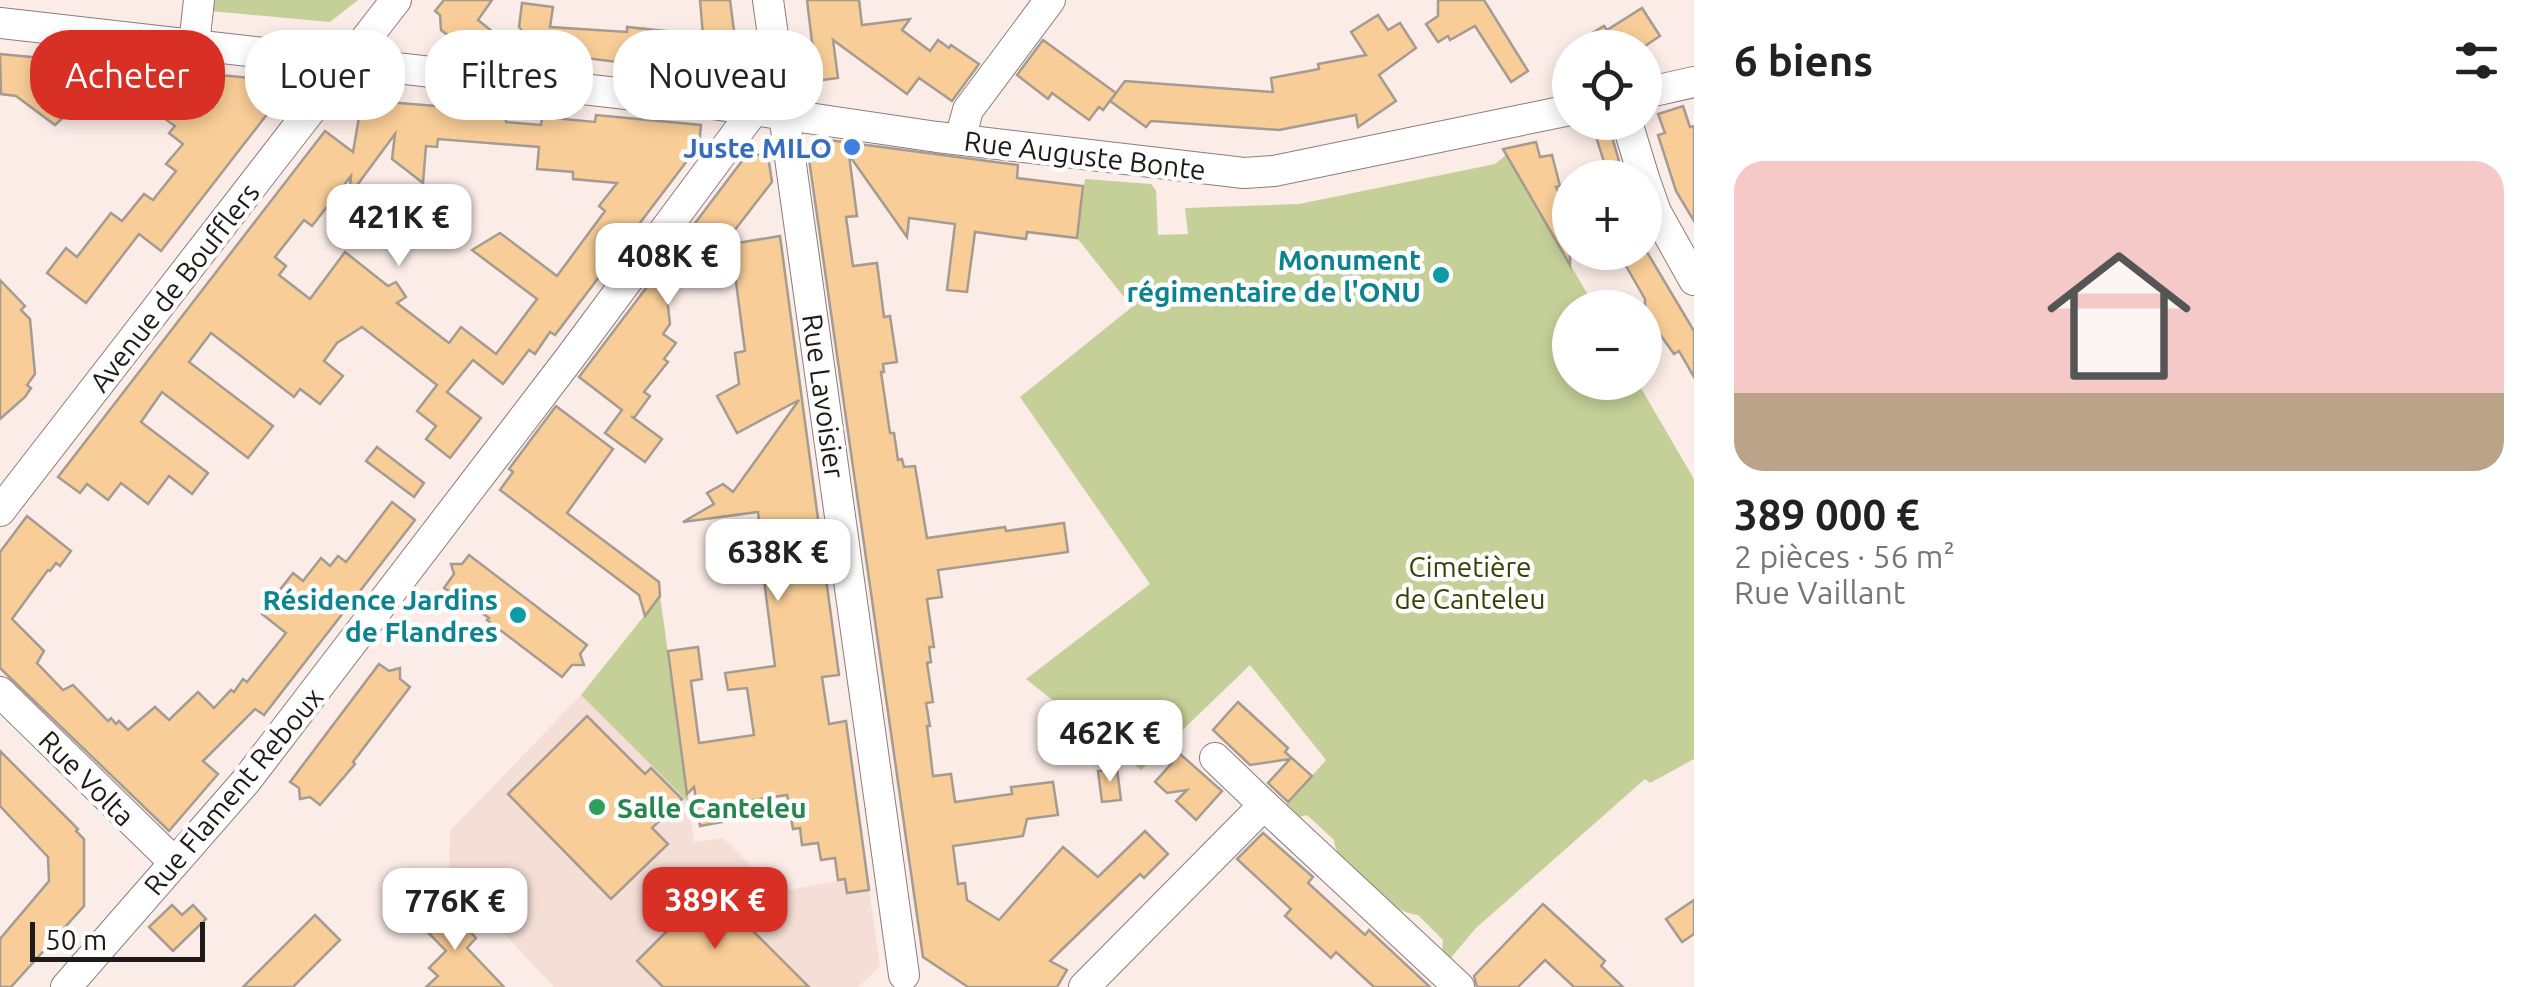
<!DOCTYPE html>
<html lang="fr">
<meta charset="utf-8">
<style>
body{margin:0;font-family:Ubuntu,sans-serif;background:#f2f2f2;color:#222;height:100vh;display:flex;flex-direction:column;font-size:38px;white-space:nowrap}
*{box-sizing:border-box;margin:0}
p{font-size:32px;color:#767676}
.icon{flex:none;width:55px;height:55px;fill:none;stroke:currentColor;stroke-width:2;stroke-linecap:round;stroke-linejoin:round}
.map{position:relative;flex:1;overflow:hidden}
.details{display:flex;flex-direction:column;background:#fff;width:850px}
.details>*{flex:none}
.banner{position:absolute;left:30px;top:30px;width:950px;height:90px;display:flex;gap:20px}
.tools{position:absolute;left:1552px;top:30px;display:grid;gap:20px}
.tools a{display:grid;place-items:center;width:110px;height:110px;border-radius:50%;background:#fff;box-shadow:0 5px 15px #0003;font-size:50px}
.scale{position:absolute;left:30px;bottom:25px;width:175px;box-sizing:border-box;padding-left:10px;border:5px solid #1f1a18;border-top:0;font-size:28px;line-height:35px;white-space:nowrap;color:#1f1a18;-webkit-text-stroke:8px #fdfdfd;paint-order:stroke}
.price{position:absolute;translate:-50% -85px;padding:0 22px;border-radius:20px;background:#fff;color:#222;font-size:32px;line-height:65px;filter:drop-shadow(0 2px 5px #0008)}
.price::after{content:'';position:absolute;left:50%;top:60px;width:30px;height:22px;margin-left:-15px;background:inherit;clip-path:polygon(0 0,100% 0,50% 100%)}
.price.on{background:#d93025;color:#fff}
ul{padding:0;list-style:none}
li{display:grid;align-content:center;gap:20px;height:530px;padding:0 40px}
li+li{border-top:2px solid #e0e0e0}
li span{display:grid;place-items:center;height:310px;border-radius:30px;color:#555}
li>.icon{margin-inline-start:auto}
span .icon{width:180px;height:180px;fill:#fffc;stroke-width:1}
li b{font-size:42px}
h2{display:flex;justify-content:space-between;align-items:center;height:120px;padding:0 40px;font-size:42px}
.chip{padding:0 35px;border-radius:40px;background:#fff;box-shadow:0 5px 15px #0003;font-size:35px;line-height:90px}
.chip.on{background:#d93025;color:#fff}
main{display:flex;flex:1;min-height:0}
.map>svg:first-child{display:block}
</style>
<main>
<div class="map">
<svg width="1694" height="987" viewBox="0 0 1694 987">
<rect width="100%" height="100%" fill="#fbece7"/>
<polygon fill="#f5ded6" points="581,695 689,803 694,842 723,838 777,892 845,880 848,893 869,890 880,966 858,987 554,987 449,875 450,831"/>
<g fill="#c5d099">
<polygon points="212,0 358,0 330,22 211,11"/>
<path d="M 1506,155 L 1595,307 L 1570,308 L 1570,382 L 1638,383 L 1694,479 L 1694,759 L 1650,783 L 1645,779 L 1476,928 L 1449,960 L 1442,952 L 1443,940 L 1418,915 C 1391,913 1336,867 1334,840 L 1307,815 L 1296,818 L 1285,806 L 1326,760 L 1250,665 L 1141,770 L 1026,679 L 1150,584 L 1020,397 L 1132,307 L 1077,238 L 1085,179 L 1151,184 L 1156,190 L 1158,235 L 1188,234 L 1185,208 L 1299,204 L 1495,164 Z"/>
<polygon points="660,596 689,803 581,695"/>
</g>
<g fill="#f8cd97" stroke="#a49b91" stroke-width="2.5" fill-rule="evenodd">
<polygon points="444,0 492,0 478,20 513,48 469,42 461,37 449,36 441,30 440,15 435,11"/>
<polygon points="700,0 730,0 737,54 748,52 752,85 746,90 708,84 710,74 547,53 548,45 532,43 519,27 522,3 553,7 550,27 627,32 627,27 703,35"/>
<polygon points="807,0 859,0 862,25 910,19 902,30 930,51 938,40 949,48 951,45 979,64 952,101 919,78 907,94 833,40 838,78 823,80 816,76"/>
<polygon points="1438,0 1484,0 1528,71 1511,82 1475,26 1450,40 1448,36 1438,42 1426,24 1438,16"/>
<polygon points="1642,8 1660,36 1642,48 1581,48 1592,40 1589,35 1604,26 1607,30"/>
<polygon points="1378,15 1388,30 1400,23 1416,48 1379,75 1396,101 1358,127 1356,115 1279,130 1151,121 1146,127 1110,101 1125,81 1273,92 1271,78 1319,69 1318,64 1366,55 1351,32"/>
<polygon points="1043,40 1116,93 1103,110 1099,107 1089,120 1052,93 1048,99 1017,75"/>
<polygon points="0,54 262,79 282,95 161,251 139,234 86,303 47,273 66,248 77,257 111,213 122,221 144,194 153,200 176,171 166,164 183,144 169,133 175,126 165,119 166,103 87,95 55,125 16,96 1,94"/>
<path d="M 362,100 L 473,109 L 485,115 L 506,116 L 506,122 L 541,125 L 542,117 L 595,122 L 596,115 L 701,125 L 699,145 L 555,335 L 550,332 L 535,354 L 529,350 L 503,384 L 473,360 L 447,392 L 481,418 L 450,458 L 426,439 L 436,426 L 417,411 L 437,385 L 362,327 L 337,343 L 324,361 L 343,376 L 320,404 L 300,389 L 294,397 L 211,333 L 189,362 L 273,426 L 248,458 L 162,392 L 141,422 L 208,473 L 192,494 L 169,476 L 148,504 L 121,483 L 108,500 L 87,484 L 80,493 L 58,477 L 325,131 L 353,152 ZM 395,134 L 392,159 L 423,183 L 426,146 L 437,147 L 438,139 L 539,147 L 537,169 L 573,172 L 573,179 L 617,183 L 599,206 L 605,211 L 557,276 L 500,233 L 472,250 L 537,299 L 496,354 L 461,327 L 449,343 L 397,303 L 406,297 L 396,282 L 388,286 L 345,252 L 310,299 L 279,275 L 286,266 L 275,257 L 304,220 L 312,226 L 351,176 L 349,196 Z"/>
<polygon points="1683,106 1690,127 1694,126 1694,221 1676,191 1658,135 1665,133 1658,114"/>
<polygon points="1593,127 1609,127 1624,178 1609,178"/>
<polygon points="821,139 1018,165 1017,178 1083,186 1077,238 1027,232 1026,239 975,232 967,292 947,290 955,224 909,218 907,237 849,155 857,216 846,217 853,266 877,263 884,317 890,316 897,362 883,364 884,372 881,372 890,433 894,433 898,460 902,459 904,467 915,466 927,538 1005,527 1006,531 1064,523 1068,552 938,570 942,597 927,599 934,647 929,647 931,662 927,663 933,702 926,703 930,726 927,726 933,776 951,774 955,802 1012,794 1011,787 1053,782 1058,815 1027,819 1023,836 953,846 958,884 965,883 967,900 999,920 1063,847 1098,877 1145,831 1168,854 1144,878 1140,874 1050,961 1067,970 1057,987 968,987 923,957 808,152"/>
<polygon points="1536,142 1540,157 1552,155 1560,186 1556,187 1570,216 1570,265 1503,149"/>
<polygon points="748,153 768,156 772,182 693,284 666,289 670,324 663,334 676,343 664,359 668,362 644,392 650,396 634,418 631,416 662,439 645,462 605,433 622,410 579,377"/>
<polygon points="780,236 839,675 822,677 829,724 846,721 869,890 847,893 845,879 838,880 835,858 821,860 818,843 802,845 800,828 793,829 787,795 719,805 722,822 700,826 694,787 687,794 668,651 698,647 702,679 691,681 699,743 754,735 747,688 728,690 725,673 775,666 763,572 770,571 766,528 760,529 758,512 683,522 714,504 707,493 723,484 733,492 799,400 737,433 717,396 739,384 735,353 745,351 731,244"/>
<polygon points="1618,252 1647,252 1694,331 1694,377 1679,351 1674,354 1654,326 1645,331 1645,299"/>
<polygon points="0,280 25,306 21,310 30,319 35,374 27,385 31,388 25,397 0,419"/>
<polygon points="556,406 613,449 567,513 659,582 660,596 645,616 639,595 500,490 513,472 509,469"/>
<polygon points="377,447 424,483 414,497 366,461"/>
<polygon points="392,502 415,520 264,715 255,709 203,761 218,774 169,831 0,668 0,552 27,516 71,551 60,566 56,563 50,571 48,570 12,619 44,651 37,663 63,690 73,685 108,721 111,718 116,724 119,721 128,730 155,707 169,720 198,692 214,708 231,690 234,692 243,679 247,682 286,633 262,614 275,596 293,573 303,581 321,558 330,566 338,556 346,562"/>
<polygon points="469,555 587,645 580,654 584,665 572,665 562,677 487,620 489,618 444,588 454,574 451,564 462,564"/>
<polygon points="379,664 389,671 400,668 400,679 410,687 353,762 355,764 320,805 310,797 300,799 299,788 290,782"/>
<polygon points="1238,702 1288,748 1285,752 1312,776 1288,802 1268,783 1290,759 1250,765 1213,730"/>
<polygon points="1063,708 1098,735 1054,741 1050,710"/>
<polygon points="587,716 645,774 651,768 682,799 652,828 668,844 611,899 508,794"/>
<polygon points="0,751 78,829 76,831 84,839 84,906 11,987 0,987 0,939 49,881 48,857 0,806"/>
<polygon points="1180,754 1222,791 1196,820 1176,801 1187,790 1167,793 1155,782"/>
<polygon points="1117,769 1121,800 1102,802 1098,771"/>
<polygon points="1263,833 1313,877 1308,883 1365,935 1369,930 1430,987 1374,987 1336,952 1331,958 1285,916 1291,909 1237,859"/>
<polygon points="710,888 809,987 663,987 637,961"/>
<polygon points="1694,900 1694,934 1682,942 1666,919"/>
<polygon points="442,902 476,938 467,948 504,987 426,987 438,976 429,968 446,951 419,923"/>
<polygon points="1543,904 1605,961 1601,966 1623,987 1574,987 1545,960 1518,987 1477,987 1474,976"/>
<polygon points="172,905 182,915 193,905 206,919 173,951 149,927"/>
<polygon points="315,915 340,940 293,987 243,987"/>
</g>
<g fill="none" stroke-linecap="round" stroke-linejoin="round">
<defs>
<g id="minor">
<polyline points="768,0 904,975"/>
<polyline points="0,23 706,103 937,137 1244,173 1274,171 1570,110"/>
<polyline points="194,45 199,0"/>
<polyline points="1645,93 1694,82"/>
<polyline points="1627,122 1644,178"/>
<polyline points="960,139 968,110 1050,0"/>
<polyline points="1645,181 1656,212 1694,280"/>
<polyline points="0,511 396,0"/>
<polyline points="0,692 174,862"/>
<polyline points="1215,758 1264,805"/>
<polyline points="66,987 246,781 569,359 754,110"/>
<polyline points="1084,987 1264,805 1459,987"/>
</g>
</defs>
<use href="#minor" stroke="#8b7e7a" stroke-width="32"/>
<use href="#minor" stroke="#fff" stroke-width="30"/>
</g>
<circle fill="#3f7fe0" stroke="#fdfdfd" stroke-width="4" cx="852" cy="147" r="10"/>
<g fill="#0f9aa8" stroke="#fdfdfd" stroke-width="4">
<circle cx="1441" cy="275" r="10"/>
<circle cx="518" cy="615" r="10"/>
</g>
<circle fill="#2e9e5b" stroke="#fdfdfd" stroke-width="4" cx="597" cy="807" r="10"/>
<g text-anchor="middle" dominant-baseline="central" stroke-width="9" stroke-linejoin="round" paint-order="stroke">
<g font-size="28" font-weight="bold" fill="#366cbe" stroke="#fdfdfd" text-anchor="end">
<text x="832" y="147">Juste MILO</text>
</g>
<g font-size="28" fill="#1f1a18" stroke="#fdfdfd">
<text transform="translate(1085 155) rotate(7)">Rue Auguste Bonte</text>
<text transform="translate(174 287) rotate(-52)">Avenue de Boufflers</text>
<text transform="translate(824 396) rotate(82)">Rue Lavoisier</text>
<text transform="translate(87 778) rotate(45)">Rue Volta</text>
<text transform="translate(233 791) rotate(-50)">Rue Flament Reboux</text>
</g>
<g font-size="28" font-weight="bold" fill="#0d838f" stroke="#fdfdfd" text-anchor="end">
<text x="1421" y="259">Monument<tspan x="1421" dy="32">régimentaire de l'ONU</tspan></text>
<text x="498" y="599">Résidence Jardins<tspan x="498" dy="32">de Flandres</tspan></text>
</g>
<g font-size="28" fill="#3a4202" stroke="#fdfdfd">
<text x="1470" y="566">Cimetière<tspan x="1470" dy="32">de Canteleu</tspan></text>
</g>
<g font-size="28" font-weight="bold" fill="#27864d" stroke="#fdfdfd" text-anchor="start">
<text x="617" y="807">Salle Canteleu</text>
</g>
</g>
</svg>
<div class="tools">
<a><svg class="icon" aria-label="locate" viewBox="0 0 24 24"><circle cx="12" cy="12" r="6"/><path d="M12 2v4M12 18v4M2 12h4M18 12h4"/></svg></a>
<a>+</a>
<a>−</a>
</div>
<div class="scale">50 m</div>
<b class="price" style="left:399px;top:269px">421K €</b>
<b class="price" style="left:668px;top:308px">408K €</b>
<b class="price" style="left:778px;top:604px">638K €</b>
<b class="price" style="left:1110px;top:785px">462K €</b>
<b class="price on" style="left:715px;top:952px">389K €</b>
<b class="price" style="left:455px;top:953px">776K €</b>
<div class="banner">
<a class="chip on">Acheter</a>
<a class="chip">Louer</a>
<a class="chip">Filtres</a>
<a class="chip">Nouveau</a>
</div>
</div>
<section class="details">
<h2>6 biens<svg class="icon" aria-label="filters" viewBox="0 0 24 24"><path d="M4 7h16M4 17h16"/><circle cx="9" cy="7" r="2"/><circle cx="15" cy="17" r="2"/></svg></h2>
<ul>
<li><span style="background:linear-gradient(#f6c9c9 75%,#b9a48a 0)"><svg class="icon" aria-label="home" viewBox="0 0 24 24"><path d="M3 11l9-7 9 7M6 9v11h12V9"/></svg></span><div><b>389 000 €</b><p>2 pièces · 56 m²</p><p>Rue Vaillant</p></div></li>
</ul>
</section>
</main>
